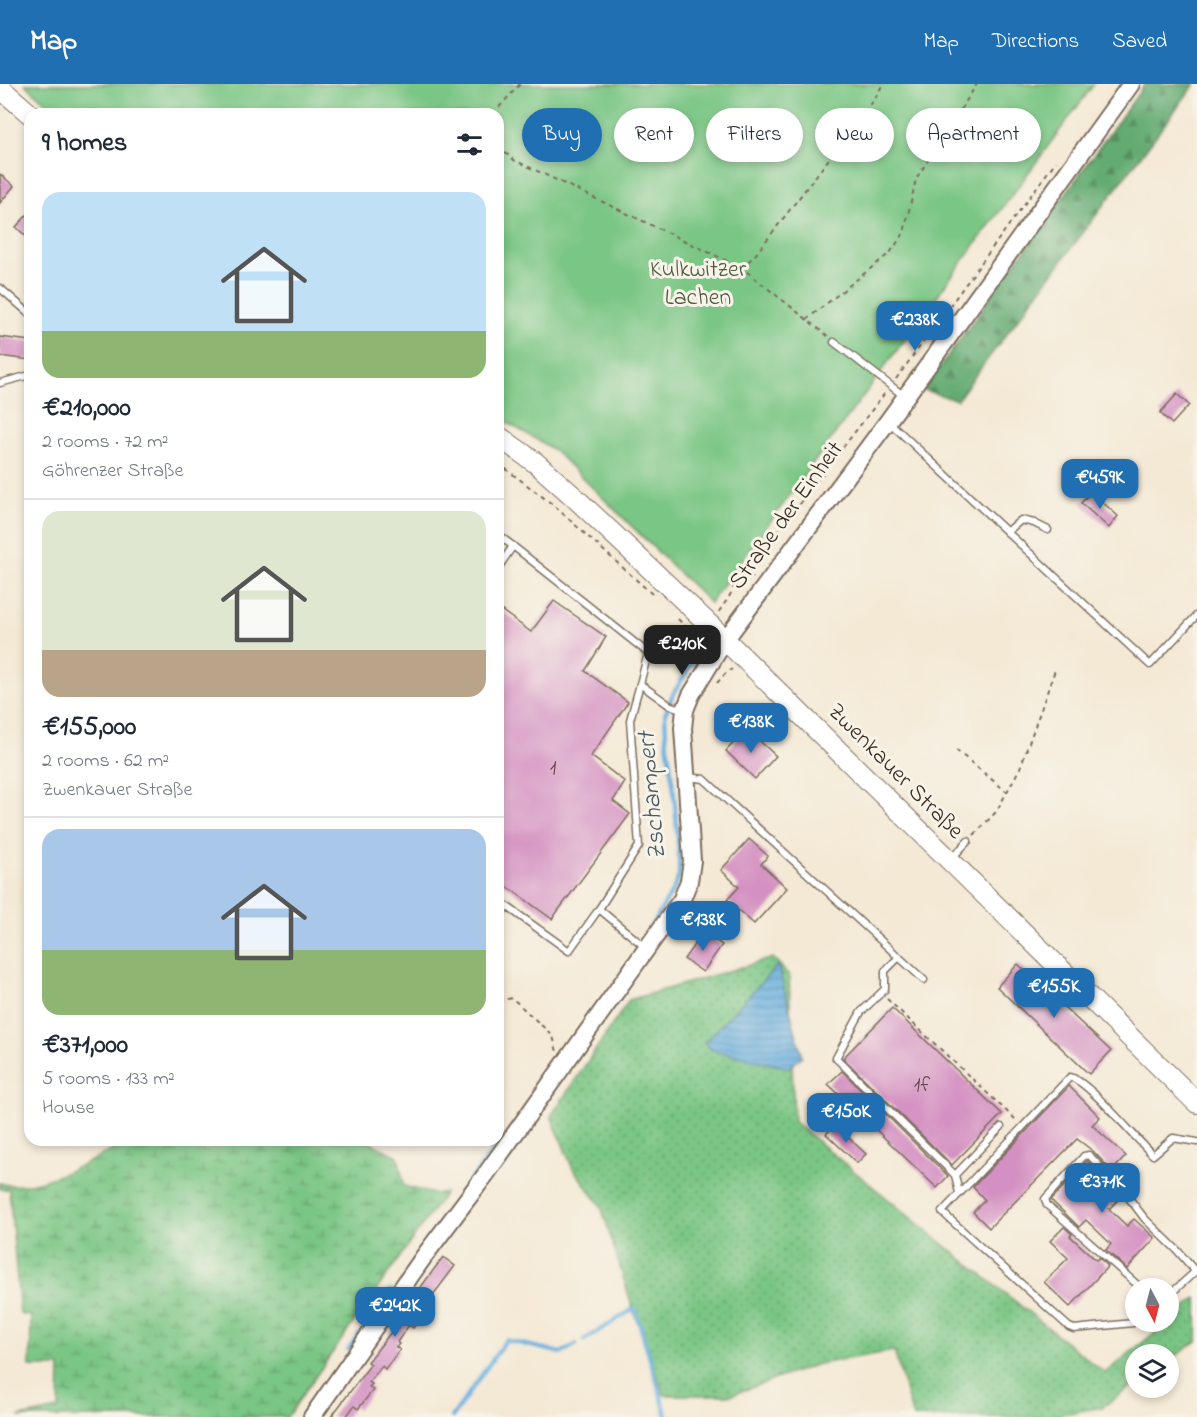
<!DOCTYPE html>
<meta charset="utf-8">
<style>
body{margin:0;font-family:"Indie Flower",sans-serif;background:#f6f6f7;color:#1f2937;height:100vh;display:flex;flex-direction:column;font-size:22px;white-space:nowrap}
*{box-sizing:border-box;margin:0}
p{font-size:20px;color:#747a83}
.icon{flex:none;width:33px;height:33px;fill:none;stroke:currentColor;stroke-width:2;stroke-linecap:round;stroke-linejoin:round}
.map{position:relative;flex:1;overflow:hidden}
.details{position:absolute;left:24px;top:24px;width:480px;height:1038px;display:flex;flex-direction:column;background:#fff;border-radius:18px;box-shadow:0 3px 9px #0003}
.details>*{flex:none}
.guide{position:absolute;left:522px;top:24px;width:570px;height:54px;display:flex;gap:12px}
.needle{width:39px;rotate:173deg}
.buttons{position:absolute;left:1125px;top:1194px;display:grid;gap:12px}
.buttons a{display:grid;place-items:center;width:54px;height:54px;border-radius:50%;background:#fff;box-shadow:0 3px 9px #0003;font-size:30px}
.price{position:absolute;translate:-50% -51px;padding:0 14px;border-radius:12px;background:#1f6fb2;color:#fff;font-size:20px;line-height:39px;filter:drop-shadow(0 2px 3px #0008)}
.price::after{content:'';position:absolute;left:50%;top:36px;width:18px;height:14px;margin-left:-9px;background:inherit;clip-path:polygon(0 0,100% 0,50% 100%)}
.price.current{background:#222;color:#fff}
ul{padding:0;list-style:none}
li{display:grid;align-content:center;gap:12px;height:318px;padding:0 18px}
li+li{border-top:2px solid #e0e1e3}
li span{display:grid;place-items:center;height:186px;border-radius:18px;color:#555}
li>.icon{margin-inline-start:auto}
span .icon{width:108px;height:108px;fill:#fffc;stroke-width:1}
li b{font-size:26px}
h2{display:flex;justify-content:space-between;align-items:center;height:72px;padding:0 18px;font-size:26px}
.tag{padding:0 21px;border-radius:27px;background:#fff;box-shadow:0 3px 9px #0003;font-size:21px;line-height:54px}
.tag.current{background:#1f6fb2;color:#fff}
header{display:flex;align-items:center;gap:36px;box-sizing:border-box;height:84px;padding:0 30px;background:#1f6fb2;color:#fff}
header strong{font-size:28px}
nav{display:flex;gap:33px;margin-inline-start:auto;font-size:21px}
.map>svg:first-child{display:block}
</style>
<header>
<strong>Map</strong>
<nav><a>Map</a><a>Directions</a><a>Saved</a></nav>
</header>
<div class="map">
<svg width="1197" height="1333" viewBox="0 0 1197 1333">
<defs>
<pattern id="grass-dots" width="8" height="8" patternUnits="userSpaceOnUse" patternTransform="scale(1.5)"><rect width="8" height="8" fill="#7ac685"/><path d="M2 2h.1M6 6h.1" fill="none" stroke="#65a16c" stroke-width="1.8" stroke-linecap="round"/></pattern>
<pattern id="forest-firs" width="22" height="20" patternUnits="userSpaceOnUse" patternTransform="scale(1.5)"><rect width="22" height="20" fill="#63ab72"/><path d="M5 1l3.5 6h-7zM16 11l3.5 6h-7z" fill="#538b5d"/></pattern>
<pattern id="wetland-marsh" width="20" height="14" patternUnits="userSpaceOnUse" patternTransform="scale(1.5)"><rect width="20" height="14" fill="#7ac685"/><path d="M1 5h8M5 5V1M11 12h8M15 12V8" fill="none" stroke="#65a16c"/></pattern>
<pattern id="water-rules" width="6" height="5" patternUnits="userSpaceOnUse" patternTransform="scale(1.5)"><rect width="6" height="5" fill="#69b0e0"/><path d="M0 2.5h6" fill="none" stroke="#588fb5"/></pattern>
</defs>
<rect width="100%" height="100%" fill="#f7f3e8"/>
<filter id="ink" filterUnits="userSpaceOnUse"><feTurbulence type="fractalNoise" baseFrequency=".0167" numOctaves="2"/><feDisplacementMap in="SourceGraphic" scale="12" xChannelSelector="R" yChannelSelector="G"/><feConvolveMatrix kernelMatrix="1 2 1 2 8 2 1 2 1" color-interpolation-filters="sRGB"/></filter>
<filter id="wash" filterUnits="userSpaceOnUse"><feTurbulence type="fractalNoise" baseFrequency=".008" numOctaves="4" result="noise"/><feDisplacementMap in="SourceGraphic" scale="24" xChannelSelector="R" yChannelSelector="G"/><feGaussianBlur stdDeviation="1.35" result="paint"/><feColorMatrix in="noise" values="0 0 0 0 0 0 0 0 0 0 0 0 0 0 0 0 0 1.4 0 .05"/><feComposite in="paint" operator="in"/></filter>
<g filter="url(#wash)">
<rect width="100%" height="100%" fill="#f4e9d5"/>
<polygon fill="url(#grass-dots)" stroke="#5a7852" stroke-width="1.5" points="773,874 789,891 794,1038 927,1147 1105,1289 1197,1214 1197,1257 1169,1277 1168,1270 1136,1270 1135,1300 1102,1323 1062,1330 1056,1333 913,1333 894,1267 818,1280 731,1311 664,1311 634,1228 601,1122 572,1083 551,1032 629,916"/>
<polygon fill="url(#forest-firs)" stroke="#4f6a48" stroke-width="1.5" points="1145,0 1195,0 957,316 923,306"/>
<path fill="url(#wetland-marsh)" stroke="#5a7852" stroke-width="1.5" d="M 132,1056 L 365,1056 L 398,1072 L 404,1102 L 433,1110 L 445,1109 L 287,1333 L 19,1333 L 59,1325 L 60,1283 L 30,1283 L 31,1232 L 20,1230 L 9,1105 L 0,1105 L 0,1099 C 32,1112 101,1071 132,1056 Z"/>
<polygon fill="#7ac685" stroke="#5a7852" stroke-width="1.5" points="25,0 1094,0 710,519 554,366 498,333 498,30 59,30"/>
<polygon fill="url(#water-rules)" stroke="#526d7f" stroke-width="1.5" points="778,881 802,972 789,984 712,966 704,959"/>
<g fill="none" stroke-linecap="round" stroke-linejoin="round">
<g stroke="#69b0e0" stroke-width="4">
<polyline points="650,844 673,806 679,792 679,776 674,708 666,652 665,630 673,610 694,576"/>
<polyline points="460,1110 502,1053"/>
<polyline points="367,1238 391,1206"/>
<polyline points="584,1256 635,1224 667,1333"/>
<polyline points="348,1266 359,1250"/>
<polyline points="301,1333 315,1314"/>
<polyline points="452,1333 506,1256 561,1269 577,1260"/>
</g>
</g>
<g id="blocks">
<g fill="#d490c2">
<polygon points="0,90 14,102 0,119"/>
<polygon points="30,128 30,156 16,143"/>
<polygon points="0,253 30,257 30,276 0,272"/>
<polygon points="1177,310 1189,321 1172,340 1160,329"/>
<polygon points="1091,408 1118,432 1109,444 1081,419"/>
<polygon points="554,517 606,553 585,587 628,618 591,672 625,698 613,717 630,730 552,835 498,796 498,524 531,548"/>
<polygon points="747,645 776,672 755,695 726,667"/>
<polygon points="749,755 768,772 761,780 787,804 754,840 727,816 739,803 721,786"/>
<polygon points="703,848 722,861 703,888 684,875"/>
<polygon points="1018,880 1111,967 1089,990 997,903"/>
<polygon points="892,924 1002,1030 952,1081 843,974"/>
<polygon points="842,987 948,1092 937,1104 828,1000"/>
<polygon points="1069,1002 1100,1033 1092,1041 1126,1072 1112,1087 1093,1067 1077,1055 989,1144 973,1128 985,1116 973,1103"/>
<polygon points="835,1041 866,1070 857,1079 826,1050"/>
<polygon points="1087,1077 1116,1106 1114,1108 1120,1114 1109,1125 1127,1142 1134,1135 1155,1154 1127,1185 1106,1166 1111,1160 1086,1136 1079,1143 1051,1116"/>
<polygon points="1064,1143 1072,1150 1070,1152 1096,1176 1099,1174 1108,1182 1070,1223 1044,1198 1068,1174 1050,1157"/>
<polygon points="443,1173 455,1182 424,1223 427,1225 413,1244 409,1241 397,1258 399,1260 396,1263 400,1266 385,1285 382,1282 369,1298 372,1300 369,1303 373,1306 358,1325 354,1322 346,1333 331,1333 371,1280 368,1278 398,1239 396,1237"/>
</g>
</g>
</g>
<g filter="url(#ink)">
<use href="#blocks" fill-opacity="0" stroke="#7c6d5e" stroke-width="1.5"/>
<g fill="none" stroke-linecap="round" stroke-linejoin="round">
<defs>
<g id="service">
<polyline points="0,204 30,230"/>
<polyline points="834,258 904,312"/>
<polyline points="0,299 30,291"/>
<polyline points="888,337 1150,581 1197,531"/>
<polyline points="1007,448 1021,436 1034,439 1048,446"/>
<polyline points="498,451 513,462"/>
<polyline points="498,484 513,462 648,569 640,600 669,621 684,626"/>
<polyline points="688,693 704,695 924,896"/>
<polyline points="952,774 968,757"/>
<polyline points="498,816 569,867 599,825 645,863"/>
<polyline points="599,825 639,762 630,636 640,600"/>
<polyline points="899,873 885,887 885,905 861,928 836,974 955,1091 959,1109"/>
<polyline points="955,1091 1001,1043"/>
<polyline points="1141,1204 1047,1121 1045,1115 1084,1072 1089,1071 1122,1105 1145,1135 1177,1166 1195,1187"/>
<polyline points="1168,1212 1197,1186"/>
<path d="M 1136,1237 L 1133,1239 L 1074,1245 L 1069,1243 L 942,1128 L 1070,993 C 1087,996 1137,1056 1153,1071 L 1173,1054 L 1197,1058"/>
</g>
<polyline id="tertiary" points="312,1333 425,1171 486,1090 682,815 689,797 692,777 683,644 685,626 691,611 725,556 888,337 1131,0"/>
<g id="primary">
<polyline points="0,4 30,30"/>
<polyline points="498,352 536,379 573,412 713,544 1197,1019"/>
</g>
</defs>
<use href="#service" stroke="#7c6d5e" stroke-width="9"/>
<use href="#tertiary" stroke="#7c6d5e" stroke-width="20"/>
<use href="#primary" stroke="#7c6d5e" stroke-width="22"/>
<g stroke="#7c6d5e" stroke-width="2" stroke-dasharray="4.5 4.5" stroke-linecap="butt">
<polyline points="493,30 520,0"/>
<polyline points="498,63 514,76 742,184 829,253"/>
<polyline points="742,184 756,170 874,16 883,0"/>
<polyline points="806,236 890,169 904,149 916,95 977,0"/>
<polyline points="896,295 1056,77"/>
<polyline points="498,379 552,420 652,510"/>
<polyline points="743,487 753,494"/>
<path d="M 719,528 C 722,522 727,517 730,511 C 738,495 738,491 753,480 L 885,309"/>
<polyline points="678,535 705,563"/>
<polyline points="717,599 726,589 732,585"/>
<polyline points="956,666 1007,708"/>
<polyline points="974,751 996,728 1020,684 1055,586"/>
<polyline points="887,915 1016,1036"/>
<polyline points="498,917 512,914 553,952 557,968"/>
</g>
<use href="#service" stroke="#fff" stroke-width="6"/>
<use href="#tertiary" stroke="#fff" stroke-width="16"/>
<use href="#primary" stroke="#fff" stroke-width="20"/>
</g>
</g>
<g text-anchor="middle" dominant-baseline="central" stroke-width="6" stroke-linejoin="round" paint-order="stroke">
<g font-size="21" fill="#614447">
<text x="553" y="685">1</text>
<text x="922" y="1002">1f</text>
</g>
<g font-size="24" fill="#4e593d" stroke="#f7f3e8">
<text x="698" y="186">Kulkwitzer<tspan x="698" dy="28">Lachen</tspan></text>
</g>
<g font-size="24" fill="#3b2a1e" stroke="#f7f3e8">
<text transform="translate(787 432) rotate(-54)">Straße der Einheit</text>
<text transform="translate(895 688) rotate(45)">Zwenkauer Straße</text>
</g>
<g font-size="26" font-style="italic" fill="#4b5962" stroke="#f7f3e8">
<text transform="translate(653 712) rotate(-95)">Zschampert</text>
</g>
</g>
</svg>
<div class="buttons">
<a><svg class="needle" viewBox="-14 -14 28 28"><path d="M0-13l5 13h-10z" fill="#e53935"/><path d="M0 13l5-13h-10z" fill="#747a83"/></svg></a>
<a><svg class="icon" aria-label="layers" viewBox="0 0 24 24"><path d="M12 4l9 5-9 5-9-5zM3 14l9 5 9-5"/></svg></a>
</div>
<b class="price" style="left:915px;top:268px">€238K</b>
<b class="price" style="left:1100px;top:426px">€459K</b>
<b class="price current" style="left:682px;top:592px">€210K</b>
<b class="price" style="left:751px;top:670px">€138K</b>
<b class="price" style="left:703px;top:868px">€138K</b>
<b class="price" style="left:1054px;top:935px">€155K</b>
<b class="price" style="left:846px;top:1060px">€150K</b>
<b class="price" style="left:1102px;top:1130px">€371K</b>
<b class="price" style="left:395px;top:1254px">€242K</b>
<div class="guide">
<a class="tag current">Buy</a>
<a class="tag">Rent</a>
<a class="tag">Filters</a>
<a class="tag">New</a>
<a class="tag">Apartment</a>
</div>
<section class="details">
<h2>9 homes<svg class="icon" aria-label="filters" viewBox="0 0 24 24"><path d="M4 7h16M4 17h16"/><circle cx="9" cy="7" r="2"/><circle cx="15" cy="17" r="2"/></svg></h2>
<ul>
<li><span style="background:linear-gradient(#bfe0f5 75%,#8fb573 0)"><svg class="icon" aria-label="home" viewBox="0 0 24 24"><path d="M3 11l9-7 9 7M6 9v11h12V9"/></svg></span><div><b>€210,000</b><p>2 rooms · 72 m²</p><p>Göhrenzer Straße</p></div></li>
<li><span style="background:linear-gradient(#dfe7d0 75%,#b9a48a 0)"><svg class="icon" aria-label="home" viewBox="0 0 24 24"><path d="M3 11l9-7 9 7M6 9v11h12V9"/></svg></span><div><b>€155,000</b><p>2 rooms · 62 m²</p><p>Zwenkauer Straße</p></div></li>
<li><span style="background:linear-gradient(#a9c7e8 65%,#8fb573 0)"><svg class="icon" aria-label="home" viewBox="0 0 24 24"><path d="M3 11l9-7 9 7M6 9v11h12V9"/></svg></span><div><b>€371,000</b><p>5 rooms · 133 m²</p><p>House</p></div></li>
</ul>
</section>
</div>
